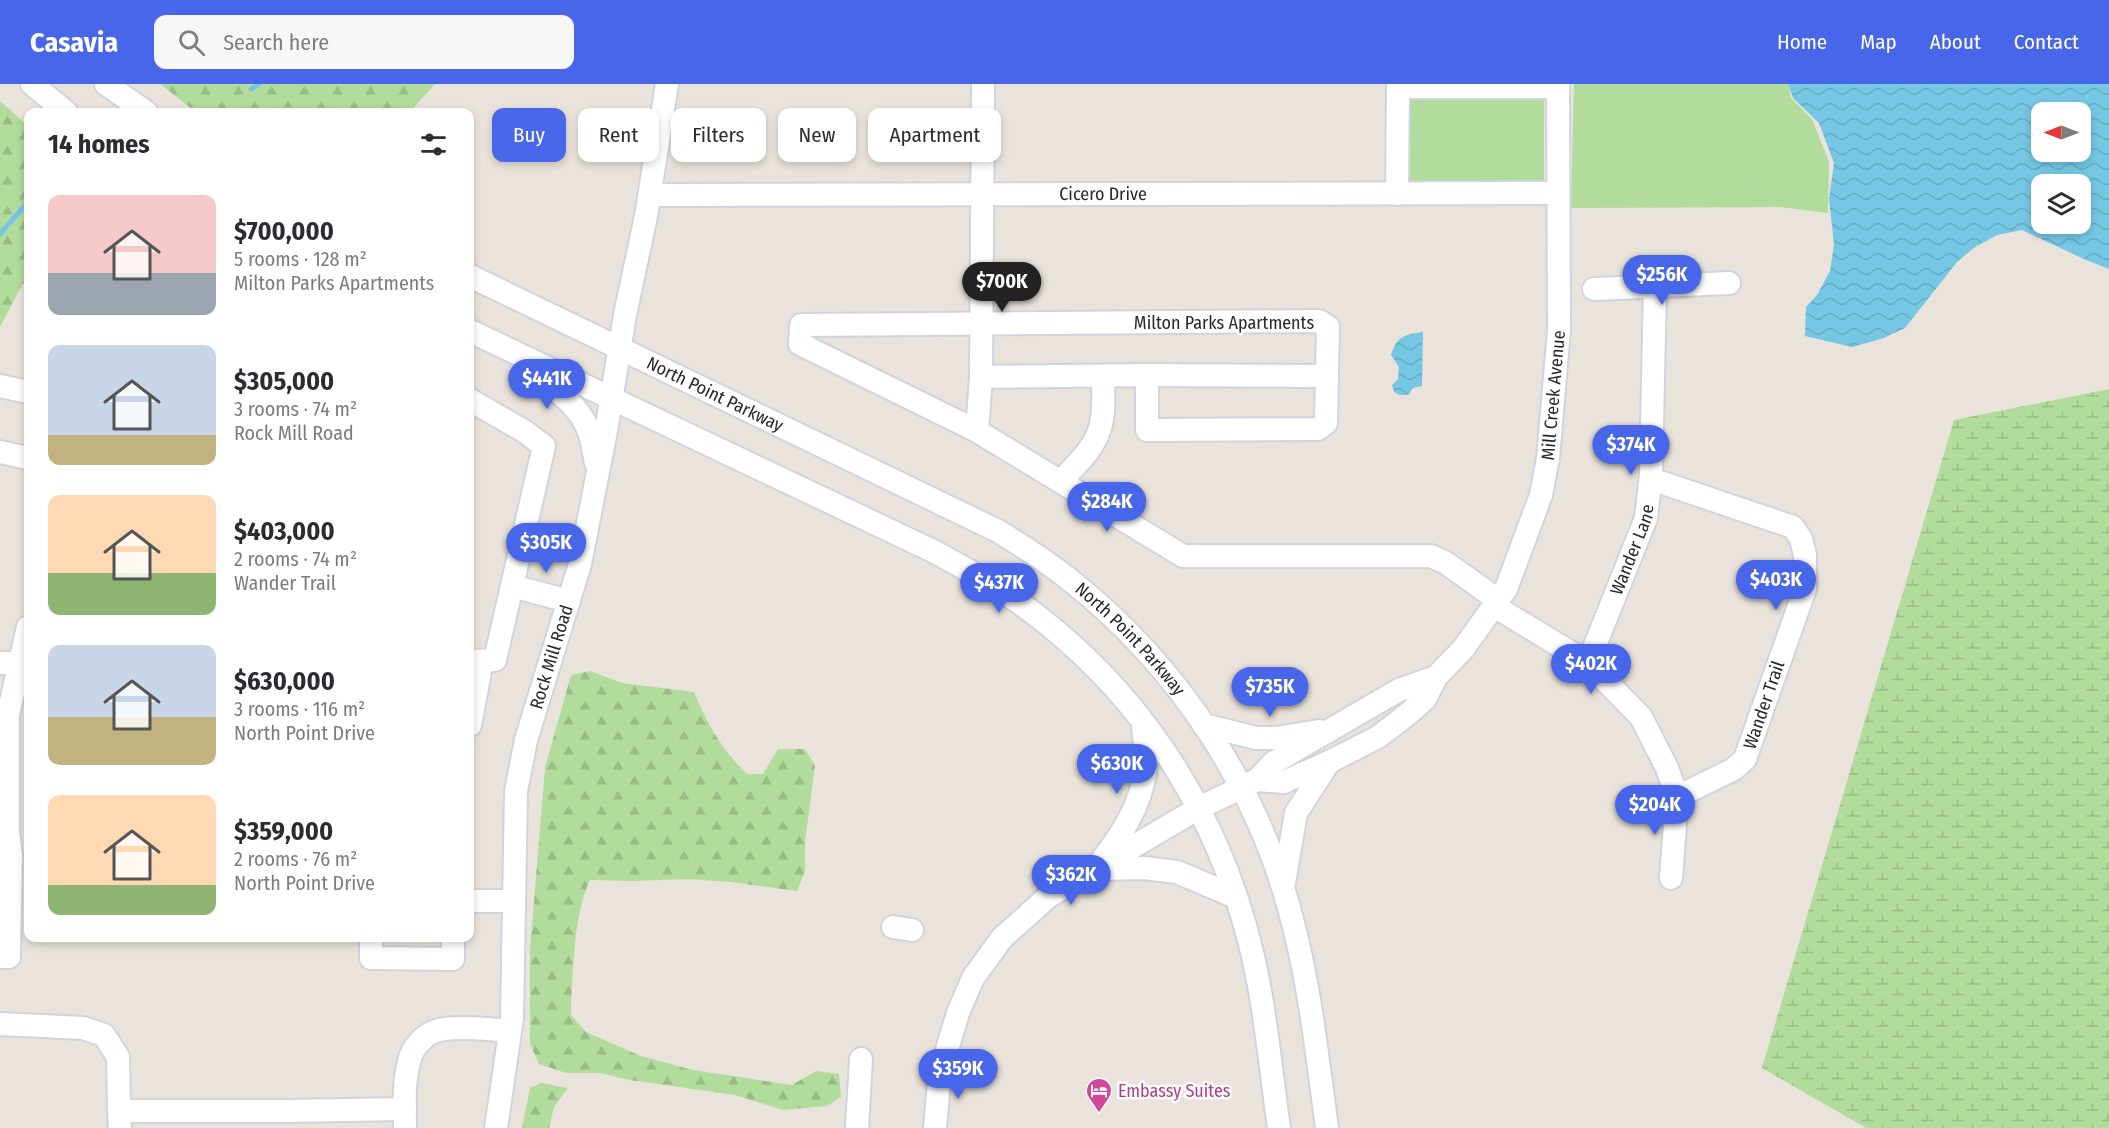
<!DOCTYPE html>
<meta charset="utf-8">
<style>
body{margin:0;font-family:"Fira Sans Condensed",sans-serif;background:#f7f7f7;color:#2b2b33;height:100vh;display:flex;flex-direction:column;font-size:22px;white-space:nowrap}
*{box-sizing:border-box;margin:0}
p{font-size:20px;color:#7c7c81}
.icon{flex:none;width:33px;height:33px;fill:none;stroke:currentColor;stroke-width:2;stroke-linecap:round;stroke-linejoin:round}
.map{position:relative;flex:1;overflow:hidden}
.drawer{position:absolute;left:24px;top:24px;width:450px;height:834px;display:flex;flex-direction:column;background:#fff;border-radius:12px;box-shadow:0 3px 9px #0003}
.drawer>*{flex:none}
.banner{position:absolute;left:492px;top:24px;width:570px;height:54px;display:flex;gap:12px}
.needle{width:39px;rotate:270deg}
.fabs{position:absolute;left:2031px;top:18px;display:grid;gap:12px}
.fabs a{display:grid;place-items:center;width:60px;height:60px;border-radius:12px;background:#fff;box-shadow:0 3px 9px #0003;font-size:30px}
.price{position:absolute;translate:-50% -51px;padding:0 14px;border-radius:21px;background:#4766ea;color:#fff;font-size:20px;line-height:39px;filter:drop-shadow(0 2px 3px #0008)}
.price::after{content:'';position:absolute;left:50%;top:36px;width:18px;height:14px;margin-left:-9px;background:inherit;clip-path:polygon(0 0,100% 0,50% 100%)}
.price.selected{background:#222;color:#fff}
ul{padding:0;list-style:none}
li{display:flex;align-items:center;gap:18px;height:150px;padding:0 24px}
li span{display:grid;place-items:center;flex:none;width:168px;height:120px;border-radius:12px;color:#555}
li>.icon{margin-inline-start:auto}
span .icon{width:72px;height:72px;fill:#fffc;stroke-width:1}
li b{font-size:26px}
h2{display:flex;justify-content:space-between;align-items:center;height:72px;padding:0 24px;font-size:26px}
.chip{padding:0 21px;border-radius:12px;background:#fff;box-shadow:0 3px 9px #0003;font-size:21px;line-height:54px}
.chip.selected{background:#4766ea;color:#fff}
header{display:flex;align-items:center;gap:36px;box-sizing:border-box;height:84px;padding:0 30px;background:#4766ea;color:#fff}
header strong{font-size:28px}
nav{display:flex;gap:33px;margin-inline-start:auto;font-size:21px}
.search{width:420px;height:54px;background:#f7f7f7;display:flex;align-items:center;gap:15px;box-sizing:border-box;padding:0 21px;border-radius:12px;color:#7c7c81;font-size:22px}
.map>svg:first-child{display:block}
</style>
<header>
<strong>Casavia</strong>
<div class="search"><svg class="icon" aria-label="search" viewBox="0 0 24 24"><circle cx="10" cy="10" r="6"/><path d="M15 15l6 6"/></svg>Search here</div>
<nav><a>Home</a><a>Map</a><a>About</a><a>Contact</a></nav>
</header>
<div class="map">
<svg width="2109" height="1044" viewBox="0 0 2109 1044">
<defs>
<pattern id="forest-firs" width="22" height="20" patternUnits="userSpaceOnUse" patternTransform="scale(1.5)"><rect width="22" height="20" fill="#b1dc9b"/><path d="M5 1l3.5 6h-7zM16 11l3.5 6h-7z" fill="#98bd86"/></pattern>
<pattern id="wetland-marsh" width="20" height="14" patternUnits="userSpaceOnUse" patternTransform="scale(1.5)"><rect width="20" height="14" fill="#b1dc9b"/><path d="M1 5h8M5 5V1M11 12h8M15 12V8" fill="none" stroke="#98bd86"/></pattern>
<pattern id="water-waves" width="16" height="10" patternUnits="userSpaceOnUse" patternTransform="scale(1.5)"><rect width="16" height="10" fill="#75c7e4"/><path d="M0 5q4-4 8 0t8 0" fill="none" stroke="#65abc4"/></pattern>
</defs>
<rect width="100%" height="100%" fill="#e9e3db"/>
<g fill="#b1dc9b">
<polygon points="1574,0 1788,0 1791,14 1812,35 1829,78 1828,129 1780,123 1571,124"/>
<polygon points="1544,13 1544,102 1406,102 1405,14"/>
</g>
<g fill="url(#forest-firs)">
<polygon points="160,0 435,0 410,28 196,28"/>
<polygon points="0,17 28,42 28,194 22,201 0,243"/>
<path d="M 590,587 L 622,599 L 694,608 C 708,641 721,665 747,690 L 763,690 L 778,665 L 805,665 L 815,682 L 805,758 L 805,787 L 797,807 L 730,798 L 689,795 L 632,797 L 590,796 C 574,827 572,894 571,931 L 586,948 L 641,972 L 693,986 L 792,1001 L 816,987 L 839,990 L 841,1013 L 827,1022 L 783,1026 L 735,1011 L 630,996 L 601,989 L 566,989 L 539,980 L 530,960 L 530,866 L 545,684 L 571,591 Z"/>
<polygon points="542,999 568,1004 554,1023 549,1044 522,1044 530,1004"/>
</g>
<polygon fill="url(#wetland-marsh)" points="2109,305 2109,1044 1866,1044 1762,984 1954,336"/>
<g fill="url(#water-waves)" fill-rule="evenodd">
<path d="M 1788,0 L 2109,0 L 2109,185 L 2086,176 L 2022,146 L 1997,151 L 1975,163 L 1957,178 L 1905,244 L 1881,255 L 1852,263 L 1805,252 L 1806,223 L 1817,211 L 1830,187 L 1834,160 L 1829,115 L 1834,79 L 1819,39 L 1793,14 ZM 2042,28 L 2080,28 L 2080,68 L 2042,68 ZM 2042,100 L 2080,100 L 2080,140 L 2042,140 Z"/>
<path d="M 1423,248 L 1422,302 L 1413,304 L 1408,311 L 1400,311 L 1394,308 L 1392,301 L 1398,295 L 1399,283 L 1391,271 C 1397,252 1404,251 1423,248 Z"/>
</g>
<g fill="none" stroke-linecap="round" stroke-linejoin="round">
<g stroke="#75c7e4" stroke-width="5">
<polyline points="251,5 259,0"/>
<polyline points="0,150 28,118"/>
</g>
<defs>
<g id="minor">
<polyline points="32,0 66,28"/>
<polyline points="106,0 146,28"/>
<polyline points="1397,110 1398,3 1558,3"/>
<path id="s1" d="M 650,111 L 1557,109"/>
<path id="s2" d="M 470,192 L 998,447 C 1021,461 1044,476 1065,492 C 1179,581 1262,707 1295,847 C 1311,911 1318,979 1327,1044"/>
<polyline points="1594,205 1729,199"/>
<path d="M 470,247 L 933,467 C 975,489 1015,513 1051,543 C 1150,624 1217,733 1249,856 C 1265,917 1270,982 1279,1044"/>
<path d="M 529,285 C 551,303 582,321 590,351 C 593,360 594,370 596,379"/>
<polyline points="1147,291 1327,292"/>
<polyline points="981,293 1147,291 1147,346 1318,345 1326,339 1328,243 1319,237 801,241 800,260 977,347 1183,472 1431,472 1446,479 1498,516"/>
<polyline points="0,302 28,308"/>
<polyline points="470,316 524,347 544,362 495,576 470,577"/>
<polyline points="977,347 981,293 983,0"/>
<polyline points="0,368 28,374"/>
<polyline points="1651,395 1793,443 1801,455 1805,471 1805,505 1745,675 1734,685 1677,713"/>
<path d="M 1061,397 C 1075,382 1094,365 1100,344 C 1105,328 1103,309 1103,292"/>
<polyline points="512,502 569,517"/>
<polyline points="1494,522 1588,579 1641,633 1667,684 1677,713 1671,794"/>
<polyline points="0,579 28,579"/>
<path id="s3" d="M 1588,579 L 1646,434 L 1651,390 L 1655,202"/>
<polyline points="0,631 8,631 8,748"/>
<polyline points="8,631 28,543"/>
<polyline points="470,641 482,577"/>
<polyline points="1204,641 1256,654 1276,654 1319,647"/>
<path id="s4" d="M 1257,696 L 1284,698 L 1329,678 L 1378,653 L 1408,630 L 1425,615 L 1436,593 L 1463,565 L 1506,505 L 1541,411 L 1548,374 L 1559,246 L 1558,0"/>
<polyline points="0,748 8,748 11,771 9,873 0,873"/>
<path d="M 1102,776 C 1122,750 1140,722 1145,689 C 1147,674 1144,655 1143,639"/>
<polyline points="1096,785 1145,784 1177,788 1236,813"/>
<polyline points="1284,799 1296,729 1329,678"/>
<polyline points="470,817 513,817"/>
<polyline points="893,843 912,846"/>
<polyline points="371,854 371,874 453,875 453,854"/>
<polyline points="0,940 83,944 104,951 118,973 119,1027"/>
<polyline points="120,1044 119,1027 286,1027 405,1025"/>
<path d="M 405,1044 C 405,1022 403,1000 409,978 C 412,963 424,950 439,946 C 455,942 493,945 510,947"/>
<path id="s5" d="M 496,1044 L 512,934 L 516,707 L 526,656 L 580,480 L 606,347 L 625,231 L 646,132 L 667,0"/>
<polyline points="857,1044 861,975"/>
<polyline points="935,1044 939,998 948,962 958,929 973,894 1002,854 1049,812 1199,724 1257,696 1273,679 1399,606 1436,593"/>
</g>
</defs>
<use href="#minor" stroke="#d0d3e0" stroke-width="26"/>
<use href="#minor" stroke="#fff" stroke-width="22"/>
</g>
<defs>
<symbol id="hotel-pin" viewBox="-11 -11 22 30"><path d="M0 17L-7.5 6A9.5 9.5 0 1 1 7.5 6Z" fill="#d1479c" stroke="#fff"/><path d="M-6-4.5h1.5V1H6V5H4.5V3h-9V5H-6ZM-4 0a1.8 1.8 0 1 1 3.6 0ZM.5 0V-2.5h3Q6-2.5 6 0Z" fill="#fff"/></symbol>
</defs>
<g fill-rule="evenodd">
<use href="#hotel-pin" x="1084" y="992" width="30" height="40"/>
</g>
<g text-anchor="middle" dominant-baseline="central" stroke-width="5" stroke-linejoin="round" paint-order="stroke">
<g font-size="18" fill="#282828" stroke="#fff">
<text stroke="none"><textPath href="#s1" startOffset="453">Cicero Drive</textPath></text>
<text x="1224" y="239">Milton Parks Apartments</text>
<text stroke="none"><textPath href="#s2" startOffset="272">North Point Parkway</textPath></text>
<text stroke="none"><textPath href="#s4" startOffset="530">Mill Creek Avenue</textPath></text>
<text stroke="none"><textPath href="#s3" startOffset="122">Wander Lane</textPath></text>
<text stroke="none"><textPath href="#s2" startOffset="758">North Point Parkway</textPath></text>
<text stroke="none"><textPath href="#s5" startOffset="477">Rock Mill Road</textPath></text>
<text transform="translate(1764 621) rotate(-71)">Wander Trail</text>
</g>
<g font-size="18" fill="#b23c85" stroke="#fff" text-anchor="start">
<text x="1118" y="1007">Embassy Suites</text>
</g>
</g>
</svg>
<div class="fabs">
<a><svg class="needle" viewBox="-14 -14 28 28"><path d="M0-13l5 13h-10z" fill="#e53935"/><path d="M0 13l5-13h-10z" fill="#7c7c81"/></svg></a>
<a><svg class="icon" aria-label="layers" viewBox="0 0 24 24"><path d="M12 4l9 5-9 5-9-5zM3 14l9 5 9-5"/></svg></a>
</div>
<b class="price" style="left:1662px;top:222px">$256K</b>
<b class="price selected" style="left:1002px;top:229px">$700K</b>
<b class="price" style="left:547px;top:326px">$441K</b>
<b class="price" style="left:1631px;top:392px">$374K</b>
<b class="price" style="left:1107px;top:449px">$284K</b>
<b class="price" style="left:546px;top:490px">$305K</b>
<b class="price" style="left:1776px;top:527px">$403K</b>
<b class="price" style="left:999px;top:530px">$437K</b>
<b class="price" style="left:1591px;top:611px">$402K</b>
<b class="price" style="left:1270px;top:634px">$735K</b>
<b class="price" style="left:1117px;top:711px">$630K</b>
<b class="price" style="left:1655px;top:752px">$204K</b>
<b class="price" style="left:1071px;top:822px">$362K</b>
<b class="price" style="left:958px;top:1016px">$359K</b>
<div class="banner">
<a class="chip selected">Buy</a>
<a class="chip">Rent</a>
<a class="chip">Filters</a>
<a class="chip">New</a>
<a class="chip">Apartment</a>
</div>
<section class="drawer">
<h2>14 homes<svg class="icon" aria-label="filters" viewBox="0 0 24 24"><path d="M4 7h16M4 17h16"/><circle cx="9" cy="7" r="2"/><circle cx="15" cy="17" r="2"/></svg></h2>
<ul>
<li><span style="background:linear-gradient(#f6c9c9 65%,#9aa5b1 0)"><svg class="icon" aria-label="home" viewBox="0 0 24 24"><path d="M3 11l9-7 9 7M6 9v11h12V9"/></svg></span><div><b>$700,000</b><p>5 rooms · 128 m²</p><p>Milton Parks Apartments</p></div></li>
<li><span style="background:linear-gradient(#c9d6e8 75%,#c2b280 0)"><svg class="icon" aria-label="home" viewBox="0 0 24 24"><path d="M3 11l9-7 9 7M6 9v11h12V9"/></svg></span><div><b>$305,000</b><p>3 rooms · 74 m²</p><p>Rock Mill Road</p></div></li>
<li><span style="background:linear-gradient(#ffd9b3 65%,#8fb573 0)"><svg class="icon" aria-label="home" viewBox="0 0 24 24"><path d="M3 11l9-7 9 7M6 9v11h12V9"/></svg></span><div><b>$403,000</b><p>2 rooms · 74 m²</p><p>Wander Trail</p></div></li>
<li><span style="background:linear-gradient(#c9d6e8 60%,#c2b280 0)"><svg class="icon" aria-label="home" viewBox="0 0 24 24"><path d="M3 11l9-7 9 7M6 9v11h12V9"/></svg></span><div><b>$630,000</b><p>3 rooms · 116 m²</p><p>North Point Drive</p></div></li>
<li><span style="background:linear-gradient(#ffd9b3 75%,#8fb573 0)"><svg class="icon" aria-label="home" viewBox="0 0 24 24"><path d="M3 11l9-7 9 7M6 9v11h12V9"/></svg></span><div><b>$359,000</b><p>2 rooms · 76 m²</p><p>North Point Drive</p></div></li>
</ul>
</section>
</div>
